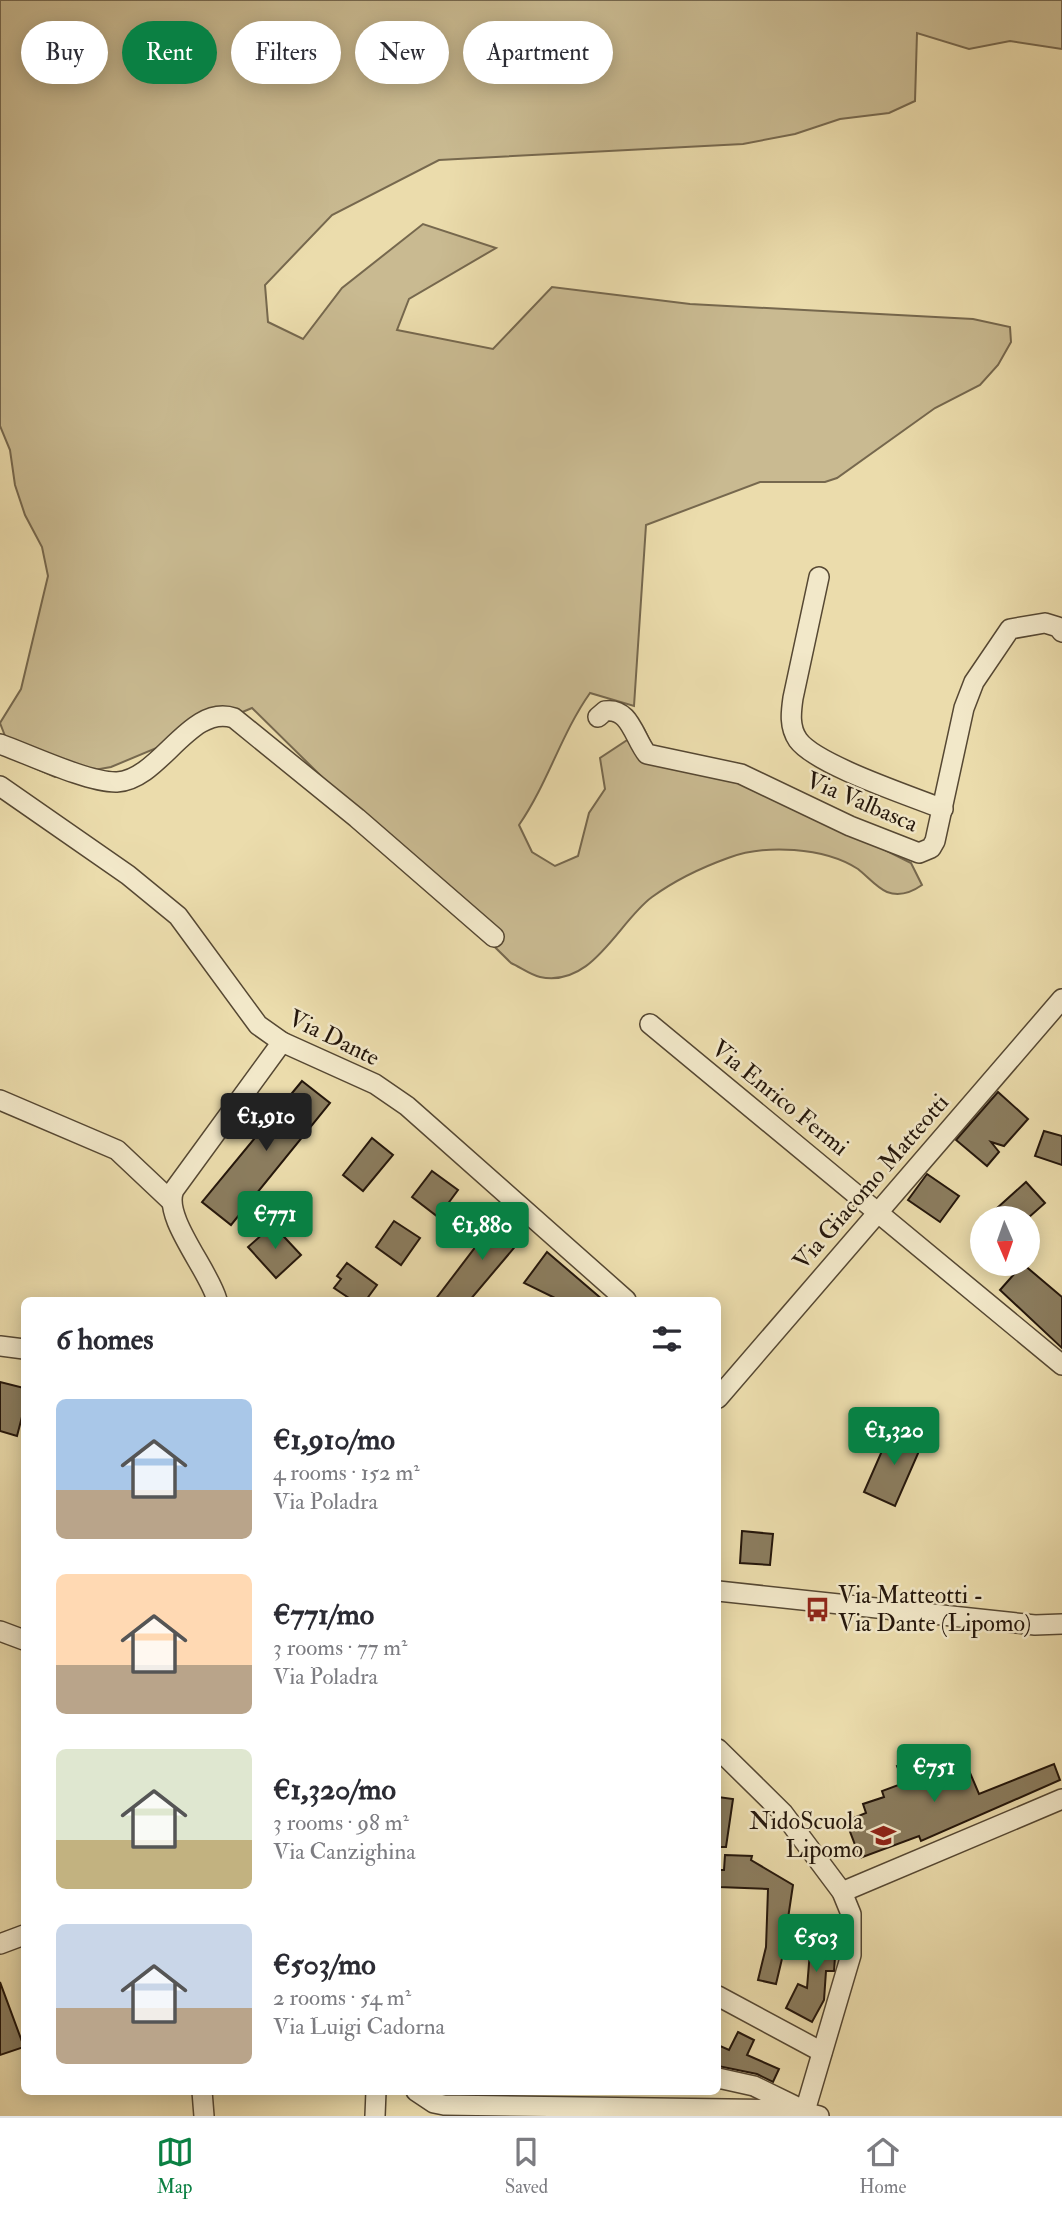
<!DOCTYPE html>
<meta charset="utf-8">
<style>
body{margin:0;font-family:"IM FELL Double Pica",serif;background:#f2f2f3;color:#2b2b33;height:100vh;display:flex;flex-direction:column;font-size:26px;white-space:nowrap}
*{box-sizing:border-box;margin:0}
p{font-size:23px;color:#7c7c81}
.icon{flex:none;width:38px;height:38px;fill:none;stroke:currentColor;stroke-width:2;stroke-linecap:round;stroke-linejoin:round}
.map{position:relative;flex:1;overflow:hidden}
.drawer{position:absolute;left:21px;top:1297px;width:700px;height:798px;display:flex;flex-direction:column;background:#fff;border-radius:10px;box-shadow:0 4px 18px #0003}
.drawer>*{flex:none}
.banner{position:absolute;left:21px;top:21px;width:700px;height:63px;display:flex;gap:14px}
.needle{width:46px;rotate:178deg}
.controls{position:absolute;left:970px;top:1206px;display:grid;gap:14px}
.controls a{display:grid;place-items:center;width:70px;height:70px;border-radius:50%;background:#fff;box-shadow:0 4px 18px #0003;font-size:35px}
.price{position:absolute;translate:-50% -60px;padding:0 16px;border-radius:7px;background:#0b8043;color:#fff;font-size:23px;line-height:46px;filter:drop-shadow(0 2px 4px #0008)}
.price::after{content:'';position:absolute;left:50%;top:42px;width:21px;height:16px;margin-left:-10px;background:inherit;clip-path:polygon(0 0,100% 0,50% 100%)}
.price.selected{background:#222;color:#fff}
ul{padding:0;list-style:none}
li{display:flex;align-items:center;gap:21px;height:175px;padding:0 35px}
li span{display:grid;place-items:center;flex:none;width:196px;height:140px;border-radius:10px;color:#555}
li>.icon{margin-inline-start:auto}
span .icon{width:84px;height:84px;fill:#fffc;stroke-width:1}
li b{font-size:30px}
h2{display:flex;justify-content:space-between;align-items:center;height:84px;padding:0 35px;font-size:30px}
.tag{padding:0 24px;border-radius:32px;background:#fff;box-shadow:0 4px 18px #0003;font-size:24px;line-height:63px}
.tag.selected{background:#0b8043;color:#fff}
.tab-bar{display:flex;justify-content:space-around;align-items:center;height:98px;border-top:2px solid #e1e1e2;background:#fff;font-size:19px;color:#7c7c81}
.tab-bar a{display:grid;justify-items:center;gap:4px}
.tab-bar .selected{color:#0b8043}
.map>svg:first-child{display:block}
</style>
<div class="map">
<svg width="1062" height="2116" viewBox="0 0 1062 2116">
<rect width="100%" height="100%" fill="#ebdcac"/>
<filter id="stains"><feTurbulence type="fractalNoise" baseFrequency=".00286" numOctaves="4"/><feColorMatrix values="0 0 0 0 .2 0 0 0 0 .09 0 0 0 0 .02 0 0 0 .5 -.17"/></filter>
<radialGradient id="worn" r=".72"><stop offset=".6" stop-color="#630" stop-opacity="0"/><stop offset="1" stop-color="#630" stop-opacity=".3"/></radialGradient>
<path fill="#c9ba91" stroke="#76684e" stroke-width="2" d="M 0,0 L 1062,0 L 1062,49 L 1010,41 L 969,49 L 917,33 L 915,101 L 889,113 L 840,119 L 795,134 L 743,144 L 439,160 L 332,215 L 265,285 L 268,322 L 303,339 L 342,288 L 423,224 L 496,248 L 409,299 L 397,330 L 493,349 L 552,287 L 690,304 L 973,319 L 1010,327 L 1011,342 L 998,365 L 980,385 L 935,408 L 837,478 L 825,482 L 760,482 L 646,525 L 634,706 L 590,693 C 561,734 548,783 519,825 L 532,852 L 555,866 L 578,856 L 589,813 L 605,789 L 600,758 L 644,729 L 660,761 L 729,772 L 911,863 L 922,885 C 912,892 900,897 887,892 C 877,888 867,876 858,869 C 824,847 765,844 728,858 C 703,867 674,881 652,897 C 618,922 593,988 540,977 C 531,975 520,967 511,963 L 252,708 L 111,767 L 55,777 L 14,759 L 0,723 L 21,689 L 48,576 L 42,547 L 25,515 L 15,485 L 10,450 L 0,426 Z"/>
<g fill="#8b7d5f" stroke="#24160b" stroke-width="2">
<polygon points="302,1081 330,1103 231,1225 202,1202"/>
<polygon points="998,1092 1028,1119 1004,1146 991,1142 999,1152 987,1166 956,1140"/>
<polygon points="1044,1131 1062,1136 1062,1165 1035,1156"/>
<polygon points="372,1138 393,1155 363,1191 343,1175"/>
<polygon points="432,1171 458,1190 438,1217 412,1197"/>
<polygon points="927,1174 959,1196 940,1222 908,1200"/>
<polygon points="1026,1182 1045,1203 1028,1218 986,1218"/>
<polygon points="499,1216 524,1236 470,1300 435,1300"/>
<polygon points="394,1221 420,1238 401,1265 376,1247"/>
<polygon points="273,1225 301,1255 276,1278 248,1247"/>
<polygon points="547,1252 603,1300 559,1300 524,1283"/>
<polygon points="347,1263 377,1285 366,1300 352,1300 334,1288 341,1279 337,1276"/>
<polygon points="1023,1264 1062,1297 1062,1348 1000,1290"/>
<polygon points="0,1382 24,1388 24,1409 17,1436 0,1431"/>
<polygon points="892,1428 923,1442 895,1506 864,1492"/>
<polygon points="742,1531 773,1534 770,1565 740,1563"/>
<polygon points="920,1756 923,1764 934,1759 939,1772 965,1761 979,1794 1054,1764 1060,1780 921,1841 919,1836 860,1858 846,1821 866,1813 863,1804 884,1797 882,1791 904,1783 897,1766"/>
<polygon points="718,1797 733,1799 726,1847 718,1847"/>
<polygon points="725,1855 752,1856 751,1860 793,1885 787,1925 790,1925 776,1984 758,1980 766,1947 768,1889 719,1887 719,1870 724,1870"/>
<polygon points="812,1927 837,1929 834,1971 826,1971 824,2000 812,2022 786,2008 798,1984 807,1988"/>
<polygon points="0,1982 24,2047 0,2055"/>
<polygon points="738,2032 754,2040 747,2055 779,2069 773,2082 757,2074 718,2066 718,2045 729,2050"/>
</g>
<g fill="none" stroke-linecap="round" stroke-linejoin="round">
<defs>
<g id="minor">
<path d="M 819,577 L 793,698 C 791,712 789,727 798,740 C 816,765 911,796 943,809"/>
<path d="M 598,717 L 605,711 C 630,707 634,738 647,754 L 741,774 L 850,826 L 919,853 L 931,848 L 935,841 L 964,708 L 974,682 L 1010,629 L 1045,623 L 1058,627 L 1062,632"/>
<path d="M 0,744 C 28,754 89,783 117,782 C 160,780 190,703 234,718 L 357,818 L 494,937"/>
<polyline points="0,786 128,875 178,916 258,1025 282,1042 375,1084 407,1106 626,1300"/>
<polyline points="650,1024 1062,1365"/>
<polyline points="0,1100 117,1150 170,1200"/>
<path d="M 217,1300 C 209,1270 162,1217 174,1190 L 282,1042"/>
<polyline points="0,1346 24,1349"/>
<polyline points="718,1398 1062,999"/>
<polyline points="718,1591 1035,1625 1062,1624"/>
<polyline points="0,1631 24,1640"/>
<polyline points="718,1749 783,1813 842,1892 851,1914 851,1955 805,2111"/>
<polyline points="842,1892 1062,1799"/>
<polyline points="0,1944 24,1935"/>
<polyline points="718,1996 822,2052"/>
<polyline points="718,2078 754,2086 797,2107"/>
<polyline points="202,2091 204,2116"/>
<polyline points="416,2091 434,2103 444,2105 795,2110 819,2116"/>
<polyline points="375,2116 376,2091"/>
</g>
</defs>
<use href="#minor" stroke="#564833" stroke-width="22"/>
<use href="#minor" stroke="#f2e8c9" stroke-width="19"/>
</g>
<defs>
<symbol id="bus-bare" viewBox="-9 -9 18 18"><path d="M-5-6H5V4H4V6H2V4H-2V6H-4V4H-5ZM-3.5-4V0h7V-4ZM-3.5 1.2v1.5H-2V1.2ZM2 1.2v1.5H3.5V1.2Z" fill="#8f2418" stroke="#f2e8c9" stroke-width="2.5" paint-order="stroke"/></symbol>
<symbol id="school-bare" viewBox="-9 -9 18 18"><path d="M0-5L7-2L0 1L-7-2ZM-4 1L0 2.5L4 1V4Q0 6-4 4Z" fill="#8f2418" stroke="#f2e8c9" stroke-width="2.5" paint-order="stroke"/></symbol>
</defs>
<g fill-rule="evenodd">
<use href="#bus-bare" x="800" y="1592" width="35" height="35"/>
<use href="#school-bare" x="866" y="1818" width="35" height="35"/>
</g>
<g text-anchor="middle" dominant-baseline="central" stroke-width="5" stroke-linejoin="round" paint-order="stroke">
<g font-size="24" fill="#24160b" stroke="#f2e8c9">
<text transform="translate(862 802) rotate(23)">Via Valbasca</text>
<text transform="translate(334 1038) rotate(26)">Via Dante</text>
<text transform="translate(780 1098) rotate(39)">Via Enrico Fermi</text>
<text transform="translate(871 1182) rotate(-49)">Via Giacomo Matteotti</text>
</g>
<g font-size="24" fill="#24160b" stroke="#f2e8c9" text-anchor="start">
<text x="838" y="1595">Via Matteotti -<tspan x="838" dy="28">Via Dante (Lipomo)</tspan></text>
<text x="863" y="1821" text-anchor="end">NidoScuola<tspan x="863" dy="28">Lipomo</tspan></text>
</g>
</g>
<rect width="100%" height="100%" filter="url(#stains)"/>
<rect width="100%" height="100%" fill="url(#worn)"/>
</svg>
<div class="controls">
<a><svg class="needle" viewBox="-14 -14 28 28"><path d="M0-13l5 13h-10z" fill="#e53935"/><path d="M0 13l5-13h-10z" fill="#7c7c81"/></svg></a>
</div>
<b class="price selected" style="left:266px;top:1153px">€1,910</b>
<b class="price" style="left:275px;top:1251px">€771</b>
<b class="price" style="left:482px;top:1262px">€1,880</b>
<b class="price" style="left:894px;top:1467px">€1,320</b>
<b class="price" style="left:934px;top:1804px">€751</b>
<b class="price" style="left:816px;top:1974px">€503</b>
<div class="banner">
<a class="tag">Buy</a>
<a class="tag selected">Rent</a>
<a class="tag">Filters</a>
<a class="tag">New</a>
<a class="tag">Apartment</a>
</div>
<section class="drawer">
<h2>6 homes<svg class="icon" aria-label="filters" viewBox="0 0 24 24"><path d="M4 7h16M4 17h16"/><circle cx="9" cy="7" r="2"/><circle cx="15" cy="17" r="2"/></svg></h2>
<ul>
<li><span style="background:linear-gradient(#a9c7e8 65%,#b9a48a 0)"><svg class="icon" aria-label="home" viewBox="0 0 24 24"><path d="M3 11l9-7 9 7M6 9v11h12V9"/></svg></span><div><b>€1,910/mo</b><p>4 rooms · 152 m²</p><p>Via Poladra</p></div></li>
<li><span style="background:linear-gradient(#ffd9b3 65%,#b9a48a 0)"><svg class="icon" aria-label="home" viewBox="0 0 24 24"><path d="M3 11l9-7 9 7M6 9v11h12V9"/></svg></span><div><b>€771/mo</b><p>3 rooms · 77 m²</p><p>Via Poladra</p></div></li>
<li><span style="background:linear-gradient(#dfe7d0 65%,#c2b280 0)"><svg class="icon" aria-label="home" viewBox="0 0 24 24"><path d="M3 11l9-7 9 7M6 9v11h12V9"/></svg></span><div><b>€1,320/mo</b><p>3 rooms · 98 m²</p><p>Via Canzighina</p></div></li>
<li><span style="background:linear-gradient(#c9d6e8 60%,#b9a48a 0)"><svg class="icon" aria-label="home" viewBox="0 0 24 24"><path d="M3 11l9-7 9 7M6 9v11h12V9"/></svg></span><div><b>€503/mo</b><p>2 rooms · 54 m²</p><p>Via Luigi Cadorna</p></div></li>
</ul>
</section>
</div>
<nav class="tab-bar">
<a class="selected"><svg class="icon" aria-label="map" viewBox="0 0 24 24"><path d="M3 6l6-2 6 2 6-2v14l-6 2-6-2-6 2zM9 4v14M15 6v14"/></svg>Map</a>
<a><svg class="icon" aria-label="saved" viewBox="0 0 24 24"><path d="M7 4h10v16l-5-4-5 4z"/></svg>Saved</a>
<a><svg class="icon" aria-label="home" viewBox="0 0 24 24"><path d="M3 11l9-7 9 7M6 9v11h12V9"/></svg>Home</a>
</nav>
